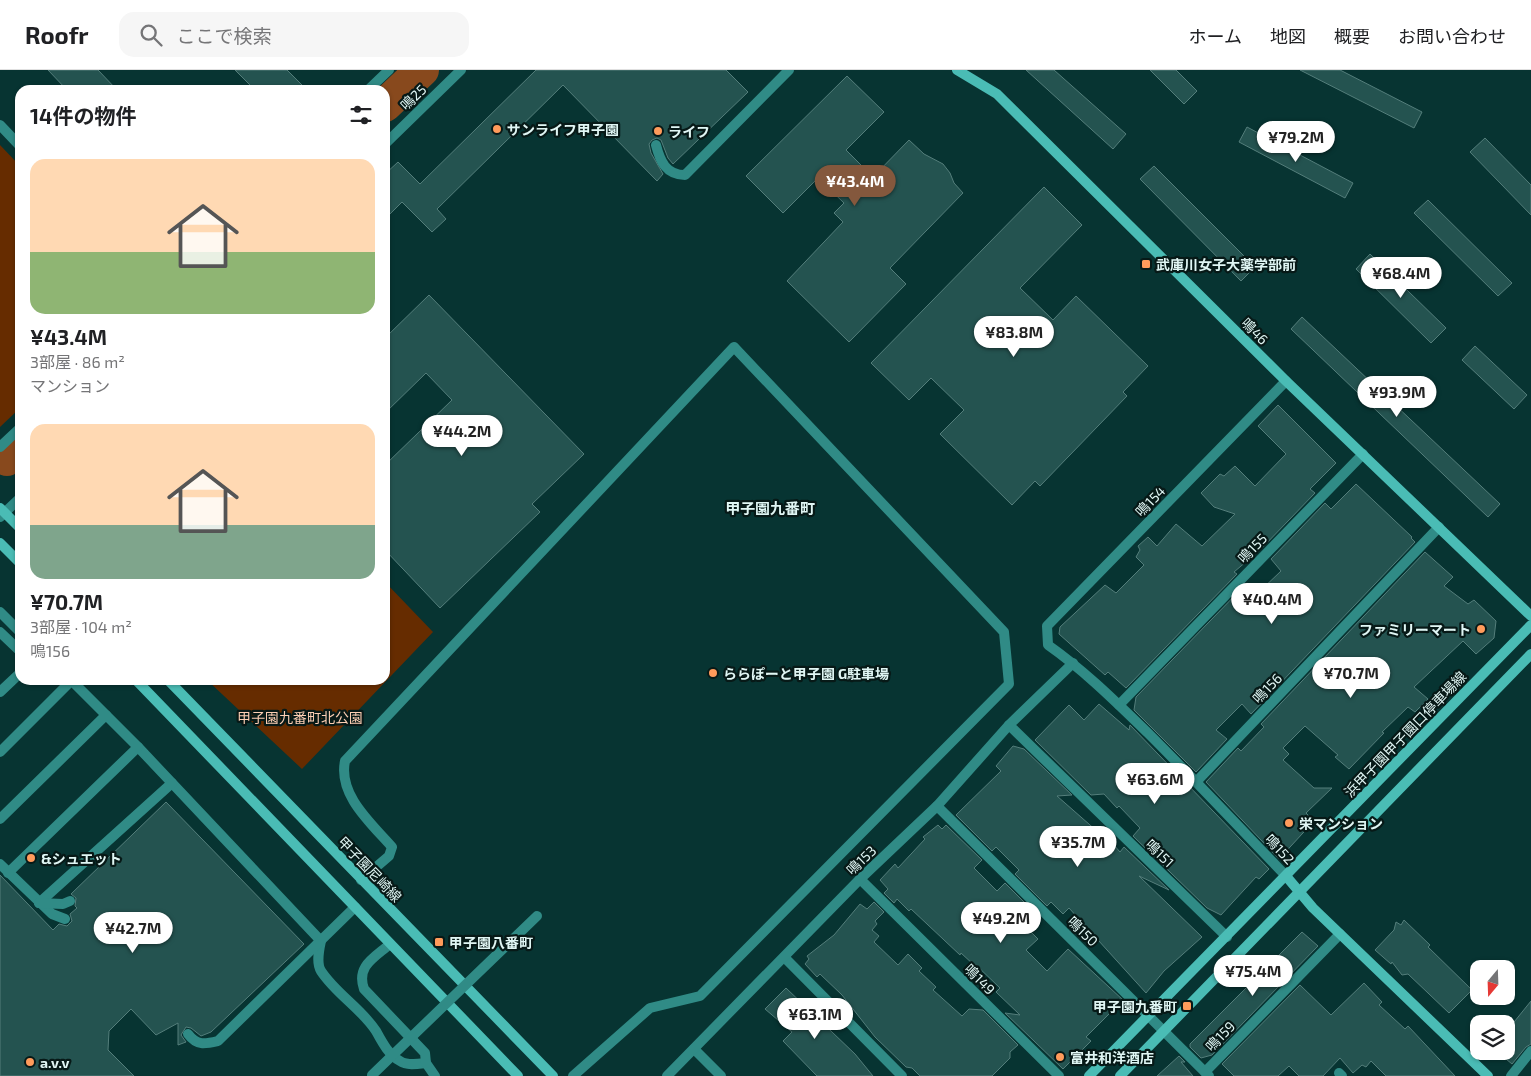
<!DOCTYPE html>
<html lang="ja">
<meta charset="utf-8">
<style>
body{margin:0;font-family:"Exo 2","Noto Sans JP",sans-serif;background:#f6f6f6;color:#202124;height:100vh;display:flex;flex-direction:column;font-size:19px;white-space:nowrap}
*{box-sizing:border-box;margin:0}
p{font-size:16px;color:#757577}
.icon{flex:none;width:28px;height:28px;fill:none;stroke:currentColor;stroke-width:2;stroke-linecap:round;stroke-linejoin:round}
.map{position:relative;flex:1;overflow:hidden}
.panel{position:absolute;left:15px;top:15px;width:375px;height:600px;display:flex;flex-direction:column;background:#fff;border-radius:15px;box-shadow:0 1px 4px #0004}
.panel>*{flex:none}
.needle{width:32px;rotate:199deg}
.controls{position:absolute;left:1470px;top:890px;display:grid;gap:10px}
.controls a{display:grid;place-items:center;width:45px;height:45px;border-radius:10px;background:#fff;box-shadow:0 1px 4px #0004;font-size:25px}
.price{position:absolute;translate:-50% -42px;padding:0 11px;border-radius:18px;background:#fff;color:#222;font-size:16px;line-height:32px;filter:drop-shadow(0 1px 2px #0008)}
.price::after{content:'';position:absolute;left:50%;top:30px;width:15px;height:11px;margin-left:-8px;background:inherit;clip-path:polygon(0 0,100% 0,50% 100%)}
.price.active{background:#84583d;color:#fff}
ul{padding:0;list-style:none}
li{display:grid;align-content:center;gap:10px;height:265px;padding:0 15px}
li span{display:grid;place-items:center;height:155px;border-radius:15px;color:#555}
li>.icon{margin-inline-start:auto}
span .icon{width:90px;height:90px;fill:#fffc;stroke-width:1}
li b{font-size:21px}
h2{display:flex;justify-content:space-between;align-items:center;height:60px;padding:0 15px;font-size:21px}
header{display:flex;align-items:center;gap:30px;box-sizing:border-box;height:70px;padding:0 25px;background:#fff;border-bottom:1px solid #e0e0e0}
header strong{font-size:24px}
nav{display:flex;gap:28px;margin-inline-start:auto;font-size:18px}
.search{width:350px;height:45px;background:#f6f6f6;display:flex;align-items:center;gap:12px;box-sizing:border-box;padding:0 18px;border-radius:15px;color:#757577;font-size:19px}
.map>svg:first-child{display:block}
</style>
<header>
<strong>Roofr</strong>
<div class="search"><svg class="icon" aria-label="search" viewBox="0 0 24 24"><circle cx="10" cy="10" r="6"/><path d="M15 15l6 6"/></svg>ここで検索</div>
<nav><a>ホーム</a><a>地図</a><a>概要</a><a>お問い合わせ</a></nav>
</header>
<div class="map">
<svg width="1531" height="1006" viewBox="0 0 1531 1006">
<rect width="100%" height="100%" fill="#073432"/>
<g fill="#662c00">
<polygon points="0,75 20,96 20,338 0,357"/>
<polygon points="385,512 433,562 302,699 207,610 385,610"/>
</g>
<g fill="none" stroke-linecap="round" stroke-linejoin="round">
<g stroke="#88491d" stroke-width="34">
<polyline points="385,35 422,0"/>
<polyline points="7,389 20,376"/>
</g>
</g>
<g fill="#245350" stroke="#547e7b">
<polygon points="48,0 98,0 117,20 67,20"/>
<polygon points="235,0 287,0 307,20 255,20"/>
<polygon points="536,0 726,0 748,22 673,94 668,88 661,70 657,68 652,70 649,74 651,83 663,104 657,111 563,15 437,139 446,149 432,162 402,132 385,149 385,104 398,92 420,114"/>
<polygon points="1026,0 1054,0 1126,64 1113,79"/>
<polygon points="1150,0 1176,0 1197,21 1184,34"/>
<polygon points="1300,0 1340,0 1422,42 1414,58"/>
<polygon points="847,6 884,42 846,80 873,107 909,70 924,84 943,94 950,103 954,113 963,123 890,198 906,214 849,272 787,211 843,152 834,143 844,133 818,108 783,143 746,106"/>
<polygon points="1247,57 1353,113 1345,128 1239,72"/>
<polygon points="1485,68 1531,115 1531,145 1470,82"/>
<polygon points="1154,96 1255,197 1241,211 1140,109"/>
<polygon points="1044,117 1082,155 1020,218 1053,250 1076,226 1148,296 1123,322 1127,326 1040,416 1035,411 1012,435 940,364 964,340 931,308 909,330 871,293"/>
<polygon points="1428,130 1512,213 1498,226 1414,143"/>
<polygon points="1370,184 1446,258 1431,273 1356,199"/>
<polygon points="429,225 584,384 532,434 540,442 440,538 385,480 385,395 452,330 426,303 385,343 385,268"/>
<polygon points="1302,247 1500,434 1488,447 1291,259"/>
<polygon points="1475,276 1527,325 1514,339 1462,290"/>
<polygon points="1278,335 1336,393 1310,419 1315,423 1261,479 1234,502 1237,504 1126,618 1108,602 1105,605 1059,564 1060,557 1105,515 1116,523 1144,495 1136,487 1140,480 1138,476 1148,467 1157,476 1176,454 1202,476 1235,444 1214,437 1201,423 1220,404 1224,406 1235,396 1255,416 1286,384 1258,356"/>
<polygon points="1356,414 1412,467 1411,468 1415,472 1251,644 1242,634 1216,660 1227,669 1196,702 1134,640 1136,627 1247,513 1258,523 1281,501 1271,489 1325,433 1331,439"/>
<polygon points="1425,482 1453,507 1444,516 1468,534 1474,530 1496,551 1494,568 1476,584 1463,571 1414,617 1428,629 1415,642 1408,637 1382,662 1384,663 1349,699 1335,687 1338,685 1305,656 1283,678 1289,684 1283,690 1314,718 1332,718 1306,743 1314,751 1279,789 1206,712 1238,678 1241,681 1264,657 1261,654"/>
<polygon points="1099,634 1129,660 1130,655 1269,799 1259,809 1256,807 1221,845 1207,838 1133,766 1140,758 1119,736 1117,738 1104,724 1091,725 1035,670 1069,635 1084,650"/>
<polygon points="1013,676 1024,679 1072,725 1057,726 1098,762 1100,759 1120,782 1124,777 1169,820 1139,806 1202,867 1164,901 1146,923 1069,838 1063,844 1051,832 1047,836 1015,804 1019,800 996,777 992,781 956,745 1001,701 996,696"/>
<polygon points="166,732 304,874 211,962 201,966 191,958 186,957 181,965 186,972 178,975 178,953 156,965 131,939 109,961 108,980 134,1006 0,1006 0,805 53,860 59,854 67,856 72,851 70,844 77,838 75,836 76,828 71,824"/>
<polygon points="938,755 942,759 946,755 982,790 974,798 997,821 1005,813 1038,846 1026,857 1038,869 1026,880 1047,901 1068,879 1123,930 1086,967 1091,971 1063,999 1005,943 1020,945 996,922 1000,918 975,894 974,895 961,883 960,885 911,839 909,841 897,829 894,833 884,823 888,819 880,810 895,794 898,798 925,769 923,767"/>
<polygon points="874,832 884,842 875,851 877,854 872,860 879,866 874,872 898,895 908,884 922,898 919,901 936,917 933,920 962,946 969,939 983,940 1018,975 1010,982 1010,988 992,1006 920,1006 912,998 906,997 875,967 842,925 820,904 817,907 805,894 809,889 807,886 834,865 860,834 867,839"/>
<polygon points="1404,850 1430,875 1428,877 1472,920 1449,943 1408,904 1402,905 1392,892 1391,894 1375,880 1394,860 1396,852 1401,855"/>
<polygon points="1302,862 1318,876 1212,985 1201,988 1190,977 1190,974"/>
<polygon points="1364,913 1382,932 1379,935 1405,959 1408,956 1455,1006 1386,1006 1371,991 1366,997 1362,995 1353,1003 1340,988 1323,1006 1299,1006 1289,996 1278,1006 1234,1006 1222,994 1300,915 1331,945"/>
<polygon points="786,918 855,984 873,1006 817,1006 783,971 792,962 765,939"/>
<polygon points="1531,931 1531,974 1526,977 1512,994 1506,989 1506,962"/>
<polygon points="1179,986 1185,992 1181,992 1193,1006 1157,1006"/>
</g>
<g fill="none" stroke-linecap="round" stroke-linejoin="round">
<g stroke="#308b86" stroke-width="10">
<path d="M 656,75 C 660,91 666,105 685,105 L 789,0"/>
<polyline points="0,542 20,562"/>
<polyline points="0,562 20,581"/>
<polyline points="0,622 20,603"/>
<path d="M 138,677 L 321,871 C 319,880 316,893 321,901 C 336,924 361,938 376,961 C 382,972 388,984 400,991 C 407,996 418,994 426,993"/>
<polyline points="0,682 70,612"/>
<polyline points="0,749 106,645"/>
<polyline points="0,794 52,844 65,849"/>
<polyline points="8,803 138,677 74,613 64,610"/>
<path d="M 361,810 L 389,786 L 392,777 C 371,753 338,725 345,691 L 734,277 L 1004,562 L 1009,614 L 700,926 L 650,938 L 573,1006"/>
<polyline points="39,833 172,713"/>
<polyline points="39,833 63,834 70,831"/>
<path d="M 390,874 C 374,888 356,896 364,919 L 425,983 L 426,993 L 435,1006"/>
<path d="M 188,964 C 197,976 205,974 218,971 L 355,837"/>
<polyline points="1339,1003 1342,1006"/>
</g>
<g stroke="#308b86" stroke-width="10">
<polyline points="368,20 389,0"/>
<polyline points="0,55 20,76"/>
<polyline points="385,74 461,0"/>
<polyline points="0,377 20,358"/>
<polyline points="0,447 20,428"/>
<polyline points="1119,635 1363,384"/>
<polyline points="1009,655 1227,867"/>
<polyline points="1197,711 1439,457"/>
<polyline points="937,736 1209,1006"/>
<path d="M 1286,806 C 1240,758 1195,710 1148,663 C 1116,632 1085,601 1048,575 L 1047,556 L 1286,311"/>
<polyline points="860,809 1059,1006"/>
<polyline points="785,888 902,1006"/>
<polyline points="694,979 721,1006"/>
<polyline points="1205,1002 1340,864"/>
<polyline points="667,1006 860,809 937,736 1009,655 1073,593"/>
<polyline points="1511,1006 1531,981"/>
</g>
<g stroke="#4abcb5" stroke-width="10">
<polyline points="957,0 997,24 1286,311 1531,546"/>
<polyline points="0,438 20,458"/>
<polyline points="0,473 20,493"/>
<polyline points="136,610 518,1006"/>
<polyline points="168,610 553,1006"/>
<polyline points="1286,806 1313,838 1488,1006"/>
<polyline points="1089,1006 1531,555"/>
<polyline points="1120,1006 1531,584"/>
</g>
<polyline stroke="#308b86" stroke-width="10" points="372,1005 537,846"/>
</g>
<g fill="#ff9b5b" stroke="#071917" stroke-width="2">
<circle cx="497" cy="59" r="5"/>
<circle cx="658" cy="61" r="5"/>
<rect x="1141" y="189" width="10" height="10" rx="2.5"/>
<circle cx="1481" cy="559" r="5"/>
<circle cx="713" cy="603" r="5"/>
<circle cx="1289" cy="753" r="5"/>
<circle cx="31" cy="788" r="5"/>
<rect x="434" y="867" width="10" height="10" rx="2.5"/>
<rect x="1182" y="931" width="10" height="10" rx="2.5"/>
<circle cx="1060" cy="987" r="5"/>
<circle cx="30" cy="992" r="5"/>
</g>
<g text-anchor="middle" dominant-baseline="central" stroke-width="4.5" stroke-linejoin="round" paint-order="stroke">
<g font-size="14" fill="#e0f6f4" stroke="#071917">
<text transform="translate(413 27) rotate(-44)">鳴25</text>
<text transform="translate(1255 261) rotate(45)">鳴46</text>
<text transform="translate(1150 431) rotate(-46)">鳴154</text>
<text transform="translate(1252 478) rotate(-46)">鳴155</text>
<text transform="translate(1267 618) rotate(-46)">鳴156</text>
<text transform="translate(1405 664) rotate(-46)">浜甲子園甲子園口停車場線</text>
<text transform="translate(1280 779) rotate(47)">鳴152</text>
<text transform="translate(1160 783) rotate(44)">鳴151</text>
<text transform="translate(861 790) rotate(-44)">鳴153</text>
<text transform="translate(370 799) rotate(46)">甲子園尼崎線</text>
<text transform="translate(1083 861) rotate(44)">鳴150</text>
<text transform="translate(980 909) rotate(45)">鳴149</text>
<text transform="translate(1220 966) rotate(-46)">鳴159</text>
</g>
<g font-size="14" font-weight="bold" fill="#e0f6f4" stroke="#071917" text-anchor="start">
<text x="507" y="59">サンライフ甲子園</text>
<text x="668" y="61">ライフ</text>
<text x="1156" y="194">武庫川女子大薬学部前</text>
<text x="1471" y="559" text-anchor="end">ファミリーマート</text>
<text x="723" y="603">ららぽーと甲子園 G駐車場</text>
<text x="1299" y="753">栄マンション</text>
<text x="41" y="788">&amp;シュエット</text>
<text x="449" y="872">甲子園八番町</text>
<text x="1177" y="936" text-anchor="end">甲子園九番町</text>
<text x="1070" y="987">富井和洋酒店</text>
<text x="40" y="992">a.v.v</text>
</g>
<g font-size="14" fill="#fcceb3" stroke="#071917">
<text x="300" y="647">甲子園九番町北公園</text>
</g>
<g font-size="15" font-weight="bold" fill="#e0f6f4" stroke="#071917">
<text x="770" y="438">甲子園九番町</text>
</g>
</g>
</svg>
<div class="controls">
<a><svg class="needle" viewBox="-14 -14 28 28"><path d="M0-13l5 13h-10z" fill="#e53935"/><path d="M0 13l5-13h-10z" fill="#757577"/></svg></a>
<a><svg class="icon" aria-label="layers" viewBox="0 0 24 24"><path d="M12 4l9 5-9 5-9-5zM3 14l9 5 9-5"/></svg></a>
</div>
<b class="price" style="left:1296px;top:93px">¥79.2M</b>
<b class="price active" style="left:855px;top:137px">¥43.4M</b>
<b class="price" style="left:1401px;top:229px">¥68.4M</b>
<b class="price" style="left:1014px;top:288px">¥83.8M</b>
<b class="price" style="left:1397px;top:348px">¥93.9M</b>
<b class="price" style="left:462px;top:387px">¥44.2M</b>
<b class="price" style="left:1272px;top:555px">¥40.4M</b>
<b class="price" style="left:1351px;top:629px">¥70.7M</b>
<b class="price" style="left:1155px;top:735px">¥63.6M</b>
<b class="price" style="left:1078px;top:798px">¥35.7M</b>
<b class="price" style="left:1001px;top:874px">¥49.2M</b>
<b class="price" style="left:133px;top:884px">¥42.7M</b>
<b class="price" style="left:1253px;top:927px">¥75.4M</b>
<b class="price" style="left:815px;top:970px">¥63.1M</b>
<section class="panel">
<h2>14件の物件<svg class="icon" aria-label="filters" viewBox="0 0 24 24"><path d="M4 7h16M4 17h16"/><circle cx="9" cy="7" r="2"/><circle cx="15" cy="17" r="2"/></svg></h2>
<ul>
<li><span style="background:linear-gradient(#ffd9b3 60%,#8fb573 0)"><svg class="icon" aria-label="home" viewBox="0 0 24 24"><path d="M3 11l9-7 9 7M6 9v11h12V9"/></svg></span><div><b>¥43.4M</b><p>3部屋 · 86 m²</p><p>マンション</p></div></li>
<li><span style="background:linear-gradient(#ffd9b3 65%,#7fa58c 0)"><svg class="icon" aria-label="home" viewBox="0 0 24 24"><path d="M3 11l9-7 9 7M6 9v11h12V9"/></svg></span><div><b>¥70.7M</b><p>3部屋 · 104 m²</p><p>鳴156</p></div></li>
</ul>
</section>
</div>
